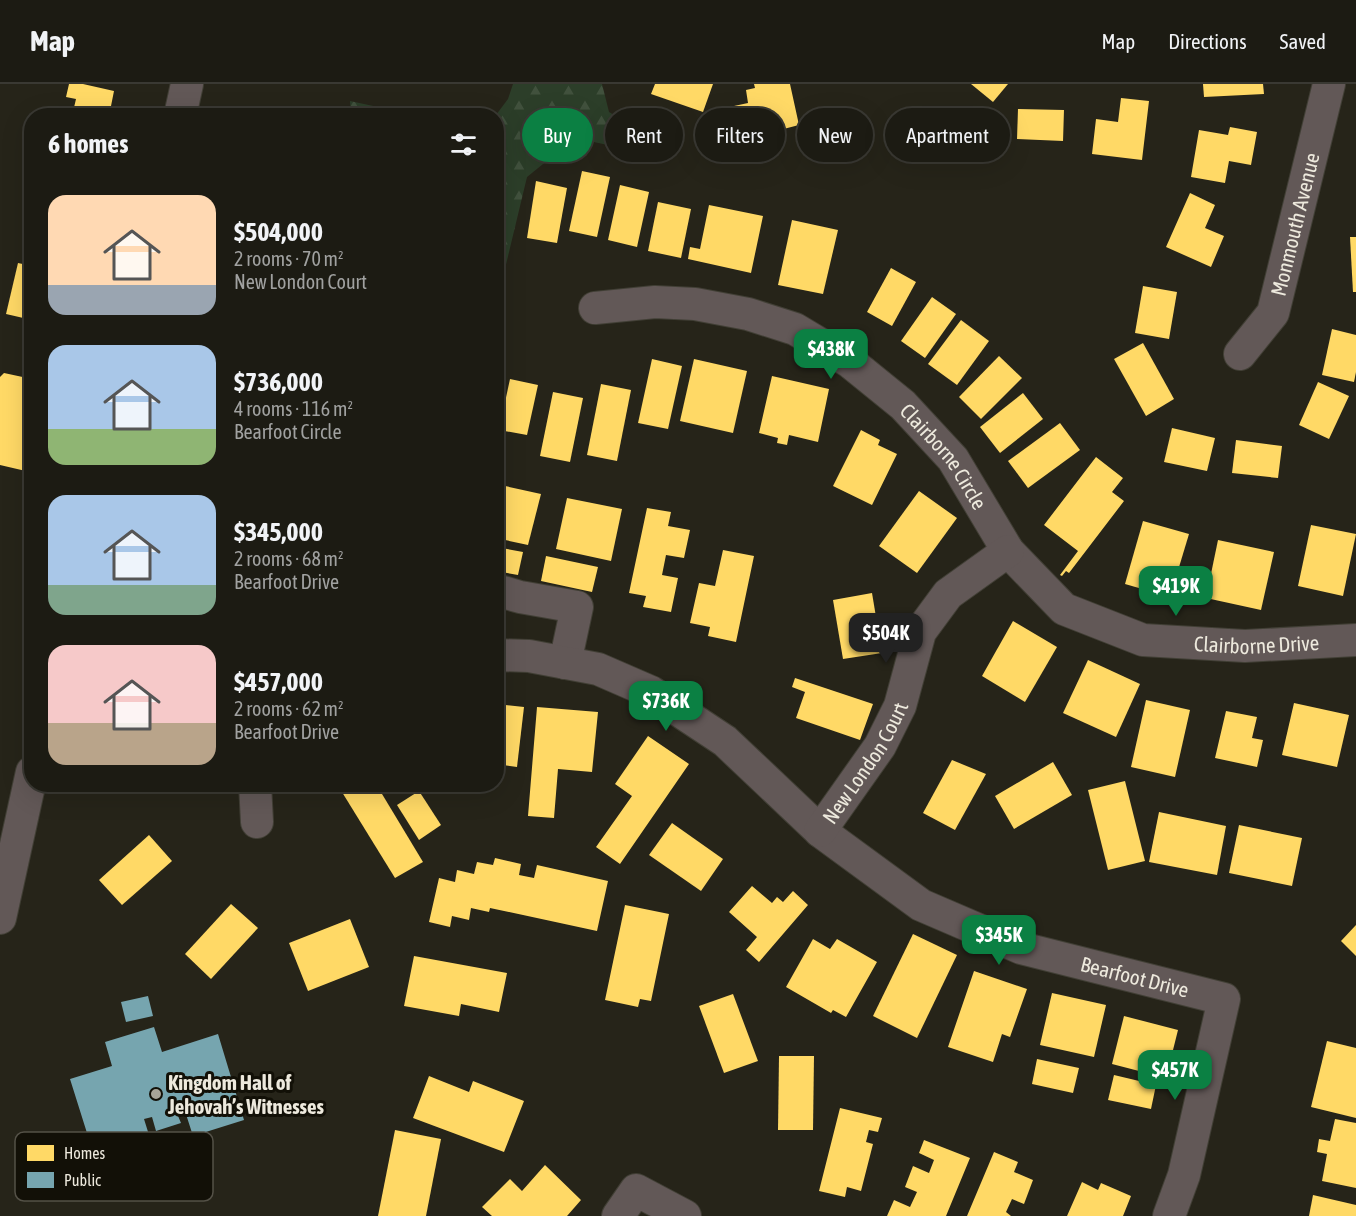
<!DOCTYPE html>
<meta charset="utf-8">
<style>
body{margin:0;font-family:"Asap Condensed",sans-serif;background:#292821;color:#f1f3f6;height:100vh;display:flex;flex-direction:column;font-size:22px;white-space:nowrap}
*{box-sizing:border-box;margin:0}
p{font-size:20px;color:#a0a1a0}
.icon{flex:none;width:33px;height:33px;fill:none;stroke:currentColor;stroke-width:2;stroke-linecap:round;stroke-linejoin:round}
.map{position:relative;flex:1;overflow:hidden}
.drawer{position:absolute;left:24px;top:24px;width:480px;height:684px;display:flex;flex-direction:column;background:#1c1b13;border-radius:24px;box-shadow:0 6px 24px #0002,0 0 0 2px #3a3933}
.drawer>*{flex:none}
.hud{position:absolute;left:522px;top:24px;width:570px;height:54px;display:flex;gap:12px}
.price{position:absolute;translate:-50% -51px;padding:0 14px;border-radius:12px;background:#0b8043;color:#fff;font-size:20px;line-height:39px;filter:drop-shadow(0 2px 3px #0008)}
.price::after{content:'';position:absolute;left:50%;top:36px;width:18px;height:14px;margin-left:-9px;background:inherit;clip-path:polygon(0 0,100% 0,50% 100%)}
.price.selected{background:#222;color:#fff}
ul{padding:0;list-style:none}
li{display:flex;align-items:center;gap:18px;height:150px;padding:0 24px}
li span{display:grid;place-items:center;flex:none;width:168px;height:120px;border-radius:18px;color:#555}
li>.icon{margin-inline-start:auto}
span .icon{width:72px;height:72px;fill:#fffc;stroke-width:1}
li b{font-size:26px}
h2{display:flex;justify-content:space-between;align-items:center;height:72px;padding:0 24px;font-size:26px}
.tag{padding:0 21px;border-radius:27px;background:#1c1b13;box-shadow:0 6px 24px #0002,0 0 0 2px #3a3933;font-size:21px;line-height:54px}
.tag.selected{background:#0b8043;color:#fff}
header{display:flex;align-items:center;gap:36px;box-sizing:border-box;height:84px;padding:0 30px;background:#1c1b13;border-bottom:2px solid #3a3933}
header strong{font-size:28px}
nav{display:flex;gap:33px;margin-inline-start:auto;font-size:21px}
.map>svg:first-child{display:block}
</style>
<header>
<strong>Map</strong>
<nav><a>Map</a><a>Directions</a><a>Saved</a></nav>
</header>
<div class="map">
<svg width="1356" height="1132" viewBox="0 0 1356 1132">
<defs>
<pattern id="forest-firs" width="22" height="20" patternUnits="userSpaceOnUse" patternTransform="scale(1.5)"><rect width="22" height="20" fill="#2c3e29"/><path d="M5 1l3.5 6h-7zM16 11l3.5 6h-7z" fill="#41513d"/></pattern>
</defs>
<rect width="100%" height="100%" fill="#262419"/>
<g fill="url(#forest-firs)">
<polygon points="513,0 602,0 609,28 644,49 655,71 575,54 527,93 497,218 496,31 508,15"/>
<polygon points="350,17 415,31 351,31"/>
</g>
<g fill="#ffd966">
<polygon points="69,0 83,0 114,7 109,32 72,32 76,15 66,13"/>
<polygon points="655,0 713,0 703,28 651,10"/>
<polygon points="754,0 790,0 799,41 772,48 773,56 744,63 734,22 748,19 746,6 755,4"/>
<polygon points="971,0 1008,0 993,18"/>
<polygon points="1203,0 1263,0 1264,10 1204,13"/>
<polygon points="1121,14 1149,17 1142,76 1092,70 1096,35 1118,38"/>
<polygon points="1018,25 1064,26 1063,57 1017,55"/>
<polygon points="1230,43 1257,48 1251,81 1229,77 1225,99 1191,93 1199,46 1228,51"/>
<polygon points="582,87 610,93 597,153 569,147"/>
<polygon points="536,97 567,104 557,159 527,154"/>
<polygon points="620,101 649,108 637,163 608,156"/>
<polygon points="1190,109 1215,121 1205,144 1224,152 1211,183 1166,163"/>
<polygon points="658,118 691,125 681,174 648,167"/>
<polygon points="709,121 763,132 751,189 688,175 690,163 700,165"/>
<polygon points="792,136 838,146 823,210 778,201"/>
<polygon points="1350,153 1356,153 1356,208 1353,208"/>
<polygon points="18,179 32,182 32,236 6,230"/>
<polygon points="891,184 916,198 892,242 867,228"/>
<polygon points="1143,202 1177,208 1169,255 1135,249"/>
<polygon points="932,213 956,230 925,274 901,257"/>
<polygon points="961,236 989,257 957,301 928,280"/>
<polygon points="1332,245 1356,251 1356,288 1354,298 1322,291"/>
<polygon points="1143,259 1174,315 1146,332 1114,275"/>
<polygon points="999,272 1022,294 981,335 959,313"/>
<polygon points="652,275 682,282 668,345 638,339"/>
<polygon points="694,275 747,287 733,349 680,337"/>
<polygon points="4,289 32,295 32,386 30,388 0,381 0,293"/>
<polygon points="772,292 829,305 818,358 789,351 787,361 777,359 778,354 759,349"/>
<polygon points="510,295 538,301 527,351 499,346"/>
<polygon points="1318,298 1349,312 1329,355 1299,341"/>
<polygon points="601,300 631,306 617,377 587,371"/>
<polygon points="553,308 583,314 570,378 540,372"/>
<polygon points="1023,309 1043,335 1000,369 980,343"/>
<polygon points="1060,339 1080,366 1028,404 1008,377"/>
<polygon points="1172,344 1215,354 1207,387 1164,378"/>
<polygon points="861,346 880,356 878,361 897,370 872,421 833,402"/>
<polygon points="1236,356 1282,362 1278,394 1232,389"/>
<polygon points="1096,373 1123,394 1112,408 1124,417 1069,489 1066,487 1062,492 1060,491 1078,467 1044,441"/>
<polygon points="496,400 541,410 528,461 496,454"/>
<polygon points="919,407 957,434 917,489 879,462"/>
<polygon points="567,414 622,425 611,477 556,465"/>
<polygon points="647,424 671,428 668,442 690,446 684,474 666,471 662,491 678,494 671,528 643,523 646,512 629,509"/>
<polygon points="1143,437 1189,450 1170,513 1125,500"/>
<polygon points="1311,441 1356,450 1343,512 1298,502"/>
<polygon points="1218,456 1274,468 1261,526 1206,514"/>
<polygon points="496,463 523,468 518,491 496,487"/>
<polygon points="723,466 754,472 736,558 708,552 710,543 690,539 699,499 715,502"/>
<polygon points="546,472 598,483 592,508 541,497"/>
<polygon points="872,509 882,569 843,575 833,516"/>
<polygon points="1013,537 1057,563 1025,618 982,592"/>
<polygon points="1088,576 1140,600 1116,653 1063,629"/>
<polygon points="795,594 873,620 860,656 796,634 805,608 792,603"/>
<polygon points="1146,616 1190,626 1175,693 1131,683"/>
<polygon points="1294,619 1349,631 1337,683 1282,671"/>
<polygon points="496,620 524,623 517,683 496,680"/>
<polygon points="537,623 598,628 592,688 558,685 554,734 528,732"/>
<polygon points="1226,627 1257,633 1252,654 1263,656 1257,683 1215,674"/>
<polygon points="648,652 689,680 620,780 596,763 632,712 615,700"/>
<polygon points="952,676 986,690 955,746 923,729"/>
<polygon points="1053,678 1072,711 1014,745 995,712"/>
<polygon points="1125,697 1145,777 1108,786 1088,706"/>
<polygon points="337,700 376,700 423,778 395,794"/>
<polygon points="392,700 413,700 398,710"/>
<polygon points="419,707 441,741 419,756 397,721"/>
<polygon points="1159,728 1226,742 1217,791 1149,778"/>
<polygon points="672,739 723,775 701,807 649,771"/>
<polygon points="1239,741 1302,754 1292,802 1229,789"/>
<polygon points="149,751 172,777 122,821 99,796"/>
<polygon points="495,774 521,780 519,791 534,794 537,781 608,797 597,847 490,824 489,828 471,824 469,836 452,832 450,843 429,838 439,794 455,798 457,786 474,790 477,778 493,781"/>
<polygon points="752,802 772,819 777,813 783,818 793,807 808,821 759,878 746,866 757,853 729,828"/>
<polygon points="231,820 258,844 211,895 185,870"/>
<polygon points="625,821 669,830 651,917 640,915 638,923 605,916"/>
<polygon points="350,835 369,883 308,907 289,859"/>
<polygon points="1356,841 1356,872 1341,857"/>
<polygon points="913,850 957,871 917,954 873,932"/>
<polygon points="813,855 830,865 837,855 877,878 846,933 833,926 831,929 786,903"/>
<polygon points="414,872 507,889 499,928 461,920 459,932 404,922"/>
<polygon points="974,887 1027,905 1010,953 1002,950 993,978 948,963"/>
<polygon points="1052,909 1106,921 1094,973 1040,961"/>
<polygon points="733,910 758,977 724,989 699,922"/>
<polygon points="1124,932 1178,946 1166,994 1112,980"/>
<polygon points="1327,957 1356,964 1356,1034 1311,1023"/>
<polygon points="779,972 814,972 813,1046 778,1046"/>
<polygon points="1037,975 1079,984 1073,1009 1032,1000"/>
<polygon points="1114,991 1156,1001 1151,1025 1108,1016"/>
<polygon points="429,992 469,1008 473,997 524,1017 504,1068 413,1034"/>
<polygon points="840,1024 882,1034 878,1048 869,1046 866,1058 873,1060 861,1107 847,1103 845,1113 819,1107"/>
<polygon points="1335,1035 1356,1039 1356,1104 1322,1097 1327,1070 1317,1068 1319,1055 1330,1057"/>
<polygon points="395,1046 441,1055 426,1132 378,1132"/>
<polygon points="924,1056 970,1074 946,1132 887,1132 894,1116 910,1123 917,1108 905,1103 913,1082 929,1089 934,1076 919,1069"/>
<polygon points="994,1068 1018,1078 1014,1088 1033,1096 1024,1120 1012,1115 1006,1128 1011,1132 967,1132"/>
<polygon points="545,1081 581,1116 567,1132 492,1132 482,1123 510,1095 522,1107"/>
<polygon points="1082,1098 1098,1106 1101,1099 1131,1112 1123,1132 1067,1132"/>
<polygon points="1313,1111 1356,1121 1356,1132 1309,1132"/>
</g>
<g fill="#76a5af">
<polygon points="148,912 153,932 126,938 121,918"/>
<polygon points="154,943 162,968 218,950 244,1036 193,1052 184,1024 176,1027 181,1039 156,1047 152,1033 144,1035 154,1067 98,1084 70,995 112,982 105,958"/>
</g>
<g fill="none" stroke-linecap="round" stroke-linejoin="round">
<defs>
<g id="minor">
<polyline points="180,32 187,0"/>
<path id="s1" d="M 595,224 L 655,218 L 695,220 L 748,230 L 795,245 L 850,278 L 903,321 L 953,375 L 1008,467 L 1064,525 L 1143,556 L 1245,562 L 1356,556"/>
<path id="s2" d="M 1240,270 L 1273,229 L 1329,0"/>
<polyline points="496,506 520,513 577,523 565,579"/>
<path id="s3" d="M 496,571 L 529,572 L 598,585 L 651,608 L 725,657 L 820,747 L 921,821 L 1021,864 L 1224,915 L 1184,1091 L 1169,1132"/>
<polyline points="255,700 257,738"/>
<path id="s4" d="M 820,747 L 880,662 L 900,622 L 920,548 L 948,510 L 1008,467"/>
<polyline points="0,834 32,688"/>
<polyline points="618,1132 636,1106 685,1132"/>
</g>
</defs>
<use href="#minor" stroke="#413f35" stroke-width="34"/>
<use href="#minor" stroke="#625857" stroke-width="32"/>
</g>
<circle fill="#a7a498" stroke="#121007" stroke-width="2" cx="156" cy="1010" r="6"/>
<g text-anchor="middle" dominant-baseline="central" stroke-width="6" stroke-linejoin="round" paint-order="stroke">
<g font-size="21" fill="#ede9dd" stroke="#121007">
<text stroke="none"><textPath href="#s2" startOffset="144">Monmouth Avenue</textPath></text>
<text stroke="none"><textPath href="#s1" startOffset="402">Clairborne Circle</textPath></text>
<text stroke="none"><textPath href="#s1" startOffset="796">Clairborne Drive</textPath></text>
<text stroke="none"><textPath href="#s4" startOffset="82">New London Court</textPath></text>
<text stroke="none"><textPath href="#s3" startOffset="732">Bearfoot Drive</textPath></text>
</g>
<g font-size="21" font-weight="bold" fill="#ede9dd" stroke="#121007" text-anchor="start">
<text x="168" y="998">Kingdom Hall of<tspan x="168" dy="24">Jehovah’s Witnesses</tspan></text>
</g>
</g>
<rect x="15" y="1048" width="198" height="69" rx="9" fill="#121007" stroke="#545147" stroke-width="1.5"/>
<rect x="27" y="1061" width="27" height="16" fill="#ffd966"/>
<rect x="27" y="1088" width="27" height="16" fill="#76a5af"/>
<g font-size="16" fill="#ede9dd">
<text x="64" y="1075">Homes</text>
<text x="64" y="1102">Public</text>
</g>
</svg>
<b class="price" style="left:831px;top:296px">$438K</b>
<b class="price" style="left:1176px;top:533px">$419K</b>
<b class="price selected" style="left:886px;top:580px">$504K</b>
<b class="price" style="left:666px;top:648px">$736K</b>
<b class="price" style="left:999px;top:882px">$345K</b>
<b class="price" style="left:1175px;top:1017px">$457K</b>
<div class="hud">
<a class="tag selected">Buy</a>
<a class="tag">Rent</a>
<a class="tag">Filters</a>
<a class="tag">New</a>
<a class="tag">Apartment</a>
</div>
<section class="drawer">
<h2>6 homes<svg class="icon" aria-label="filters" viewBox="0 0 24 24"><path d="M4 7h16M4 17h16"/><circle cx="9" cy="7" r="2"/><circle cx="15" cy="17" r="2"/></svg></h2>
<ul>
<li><span style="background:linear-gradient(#ffd9b3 75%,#9aa5b1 0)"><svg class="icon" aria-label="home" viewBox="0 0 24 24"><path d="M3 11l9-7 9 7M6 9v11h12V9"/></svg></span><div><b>$504,000</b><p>2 rooms · 70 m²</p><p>New London Court</p></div></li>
<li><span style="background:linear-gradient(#a9c7e8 70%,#8fb573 0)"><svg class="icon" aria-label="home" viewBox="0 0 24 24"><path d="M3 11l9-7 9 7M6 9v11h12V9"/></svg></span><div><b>$736,000</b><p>4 rooms · 116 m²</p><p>Bearfoot Circle</p></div></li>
<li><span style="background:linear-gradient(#a9c7e8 75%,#7fa58c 0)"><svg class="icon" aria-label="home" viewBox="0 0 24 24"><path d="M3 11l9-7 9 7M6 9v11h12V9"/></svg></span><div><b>$345,000</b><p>2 rooms · 68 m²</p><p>Bearfoot Drive</p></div></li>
<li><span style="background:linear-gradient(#f6c9c9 65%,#b9a48a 0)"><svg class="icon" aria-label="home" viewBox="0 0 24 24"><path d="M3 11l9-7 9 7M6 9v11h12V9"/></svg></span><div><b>$457,000</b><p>2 rooms · 62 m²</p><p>Bearfoot Drive</p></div></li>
</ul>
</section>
</div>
